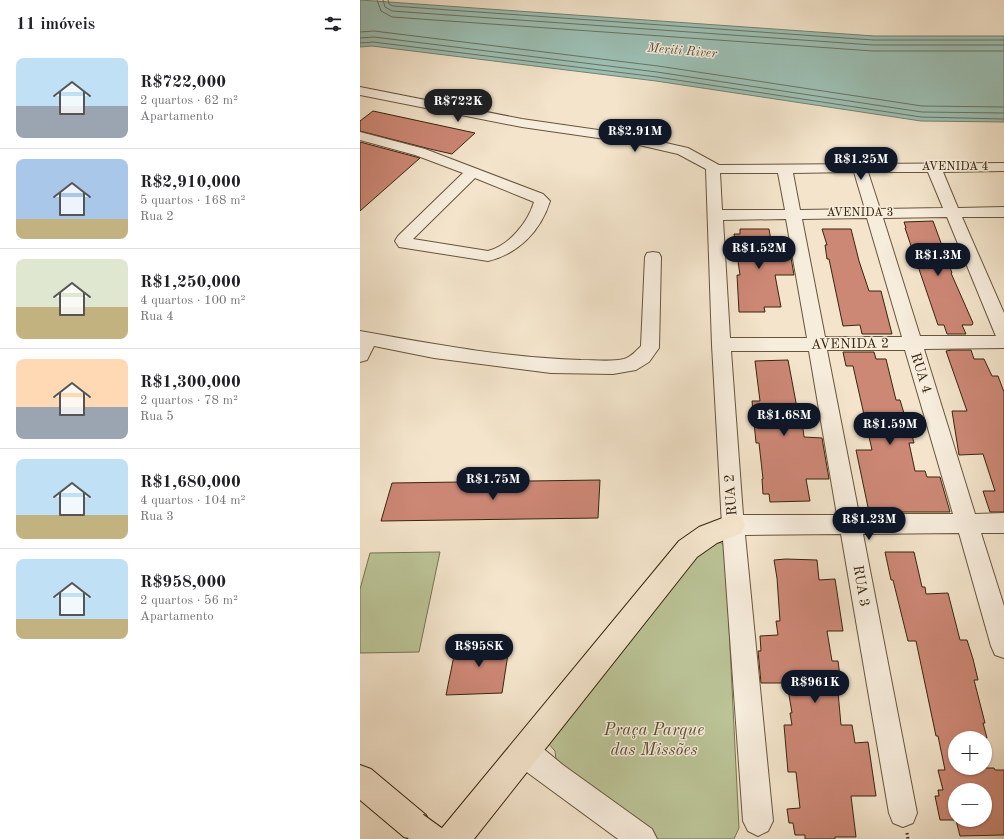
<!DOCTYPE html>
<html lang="pt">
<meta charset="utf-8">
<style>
body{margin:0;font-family:"Old Standard TT",serif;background:#f2f2f2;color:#202124;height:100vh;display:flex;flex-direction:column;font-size:15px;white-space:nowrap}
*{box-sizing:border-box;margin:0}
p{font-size:13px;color:#757577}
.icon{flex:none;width:22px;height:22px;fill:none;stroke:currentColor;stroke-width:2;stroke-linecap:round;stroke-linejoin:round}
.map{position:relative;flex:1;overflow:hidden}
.sheet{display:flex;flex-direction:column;background:#fff;width:360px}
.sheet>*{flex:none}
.buttons{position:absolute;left:588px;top:731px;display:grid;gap:8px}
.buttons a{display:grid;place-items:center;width:44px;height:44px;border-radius:50%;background:#fff;box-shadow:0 1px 3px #0004;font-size:20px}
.price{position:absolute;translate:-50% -34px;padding:0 9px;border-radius:14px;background:#111827;color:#fff;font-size:13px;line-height:26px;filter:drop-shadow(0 1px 2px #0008)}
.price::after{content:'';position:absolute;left:50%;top:24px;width:12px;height:9px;margin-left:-6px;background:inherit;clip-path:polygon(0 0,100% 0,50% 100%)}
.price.active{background:#222;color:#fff}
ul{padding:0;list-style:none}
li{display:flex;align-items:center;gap:12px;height:100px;padding:0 16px}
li+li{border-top:1px solid #e0e0e0}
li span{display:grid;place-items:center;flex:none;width:112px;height:80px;border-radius:8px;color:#555}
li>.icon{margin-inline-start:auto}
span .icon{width:48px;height:48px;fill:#fffc;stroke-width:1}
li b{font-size:17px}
h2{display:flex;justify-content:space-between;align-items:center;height:48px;padding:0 16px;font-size:17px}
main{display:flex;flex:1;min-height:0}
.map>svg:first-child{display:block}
</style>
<main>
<section class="sheet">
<h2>11 imóveis<svg class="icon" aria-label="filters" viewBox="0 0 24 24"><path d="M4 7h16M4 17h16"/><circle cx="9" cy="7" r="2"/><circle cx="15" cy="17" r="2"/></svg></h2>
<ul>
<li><span style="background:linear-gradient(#bfe0f5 60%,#9aa5b1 0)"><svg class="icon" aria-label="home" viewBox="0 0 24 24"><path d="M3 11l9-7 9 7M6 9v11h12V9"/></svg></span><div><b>R$722,000</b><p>2 quartos · 62 m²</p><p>Apartamento</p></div></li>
<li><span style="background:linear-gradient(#a9c7e8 75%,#c2b280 0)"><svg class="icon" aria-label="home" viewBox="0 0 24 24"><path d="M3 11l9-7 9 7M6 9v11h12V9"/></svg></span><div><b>R$2,910,000</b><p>5 quartos · 168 m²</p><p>Rua 2</p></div></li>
<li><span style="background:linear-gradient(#dfe7d0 60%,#c2b280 0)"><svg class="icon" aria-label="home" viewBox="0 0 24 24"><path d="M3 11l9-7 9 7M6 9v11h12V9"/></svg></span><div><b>R$1,250,000</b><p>4 quartos · 100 m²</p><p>Rua 4</p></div></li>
<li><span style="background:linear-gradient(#ffd9b3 60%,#9aa5b1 0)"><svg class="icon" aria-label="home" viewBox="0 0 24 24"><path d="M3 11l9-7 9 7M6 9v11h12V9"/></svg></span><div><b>R$1,300,000</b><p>2 quartos · 78 m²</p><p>Rua 5</p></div></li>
<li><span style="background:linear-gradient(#bfe0f5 70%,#c2b280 0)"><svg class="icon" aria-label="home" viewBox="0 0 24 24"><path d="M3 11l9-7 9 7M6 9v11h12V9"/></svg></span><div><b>R$1,680,000</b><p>4 quartos · 104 m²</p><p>Rua 3</p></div></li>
<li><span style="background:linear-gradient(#bfe0f5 75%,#c2b280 0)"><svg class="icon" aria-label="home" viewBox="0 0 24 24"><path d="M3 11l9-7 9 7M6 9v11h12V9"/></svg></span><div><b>R$958,000</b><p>2 quartos · 56 m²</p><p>Apartamento</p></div></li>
</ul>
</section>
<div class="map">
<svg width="644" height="839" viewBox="0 0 644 839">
<rect width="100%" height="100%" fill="#f3e4cb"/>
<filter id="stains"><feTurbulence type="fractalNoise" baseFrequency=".005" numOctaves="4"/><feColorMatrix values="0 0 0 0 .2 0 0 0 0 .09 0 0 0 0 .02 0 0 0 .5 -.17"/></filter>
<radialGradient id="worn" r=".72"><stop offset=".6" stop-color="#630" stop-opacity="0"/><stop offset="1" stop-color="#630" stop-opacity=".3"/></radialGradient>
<g fill="#bbc497" stroke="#7a7451">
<polygon points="360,542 365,546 379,828 374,839 297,839 225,790 196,760 195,751 187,742 335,557 348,546"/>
<polygon points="80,552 59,652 0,653 0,589 10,553"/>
</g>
<polygon fill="#9cbfb4" stroke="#748170" points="0,0 514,36 644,36 644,122 561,121 296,81 12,46 0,47"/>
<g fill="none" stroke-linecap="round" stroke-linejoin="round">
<g stroke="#6a7260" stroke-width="1">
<polyline points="17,0 21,11 32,17 513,51 644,51"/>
<polyline points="23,0 25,7 32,11 513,45 644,45"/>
<polyline points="28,0 29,4 33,6 513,40 644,40"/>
<polyline points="0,32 14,31 298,66 562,106 644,107"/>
<polyline points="0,38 14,37 297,72 562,112 644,113"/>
<polyline points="0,43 13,42 297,77 561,117 644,119"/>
</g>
</g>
<g fill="#cc8775" stroke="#38250b">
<polygon points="13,111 115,133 92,154 70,149 0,131 0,121"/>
<polygon points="0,142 60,158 0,211"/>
<polygon points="573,221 592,273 591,273 613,323 612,325 602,325 606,334 587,334 584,325 578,325 545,228 546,228 544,222"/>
<polygon points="380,229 409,229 413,252 430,252 434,275 415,275 421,307 404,307 405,312 379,312 377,275 380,275 374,234 380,234"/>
<polygon points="462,229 491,229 499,261 509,291 521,291 532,334 502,334 500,325 483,326 469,259 467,259 465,245 467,245"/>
<polygon points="592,350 611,350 614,359 624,359 632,376 638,376 644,392 644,512 630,512 623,491 635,491 623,454 599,455 592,411 607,411 586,351"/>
<polygon points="483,352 514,352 516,359 526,359 536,400 540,400 546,420 548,420 554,443 549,443 555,471 565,471 567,477 580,477 590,512 509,512 496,450 512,450 493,366 486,366"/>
<polygon points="428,360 438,413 441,413 444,437 462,438 469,479 446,479 450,501 410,502 409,494 403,494 402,479 403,479 399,443 396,443 392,401 400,401 395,361"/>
<polygon points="240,480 238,518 21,521 32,483"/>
<polygon points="525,552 554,552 562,587 565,587 566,594 588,593 600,640 607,640 613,659 618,680 614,680 625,723 623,723 627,738 595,738 595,768 634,768 635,770 644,770 644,835 600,836 596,820 625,820 625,790 595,790 595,820 580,820 575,796 579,796 578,790 583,790 578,770 585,770 578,736 576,736 556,641 548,641 533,580 531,580"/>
<polygon points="426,559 457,560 459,580 475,579 483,631 467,631 472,661 478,661 482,692 478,692 481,725 492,725 495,743 508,742 516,796 491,796 496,837 475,837 475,839 445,839 445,835 435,835 433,823 429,823 427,809 440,808 436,772 428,772 424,725 432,725 430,713 432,713 427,683 401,683 398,651 401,651 400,636 418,635 416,621 420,621 417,578 414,560"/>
<polygon points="97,641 150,641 142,693 86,695"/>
</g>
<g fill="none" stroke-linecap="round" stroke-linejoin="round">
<defs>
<g id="minor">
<path d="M 0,87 L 162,119 L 266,134 L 328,148 L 359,165 L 644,163 L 644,171 L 583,172 L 598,208 L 644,207 L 644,217 L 602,217 L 644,313 L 644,348 L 564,349 L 615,514 L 644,513 L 644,533 L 621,533 L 644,606 L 644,658 L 635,655 L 631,646 L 599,533 L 503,534 L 557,813 L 553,823 L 543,827 L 533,823 L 529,813 L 481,534 L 385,535 L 413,821 L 408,831 L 398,836 L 388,831 L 383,821 L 362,525 L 352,345 L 346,169 L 318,154 L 266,142 L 162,127 L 0,95 ZM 494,172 L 505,209 L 440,210 L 433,173 ZM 508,172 L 568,172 L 583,208 L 520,209 ZM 360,173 L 418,173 L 425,210 L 362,210 ZM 587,217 L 635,334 L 636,336 L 560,336 L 523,218 ZM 507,218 L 542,337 L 465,337 L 442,219 ZM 426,219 L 447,338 L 370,338 L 363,220 ZM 467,350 L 545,350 L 593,514 L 499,514 ZM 371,351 L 449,351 L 477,515 L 383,515 Z"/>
<path d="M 0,132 L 65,149 L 183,194 L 190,201 C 181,231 158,254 128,261 L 39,247 L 35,241 L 38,236 L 103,173 L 55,155 L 0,140 ZM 115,178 L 174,202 C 168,222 150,245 128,251 L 53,239 Z"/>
<path d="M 293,252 L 299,253 L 301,257 L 299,348 L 289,362 L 276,370 L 253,374 L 191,373 L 74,358 L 14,346 L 7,360 L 0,362 L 0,331 C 73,344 147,358 221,360 C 235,360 251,362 264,359 C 271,357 276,351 281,346 L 285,257 L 287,253 Z"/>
<polygon points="164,737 174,741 203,765 292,829 297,839 258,839 168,773 154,761 150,751 154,741"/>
</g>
<g id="highway">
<polygon points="373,514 382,517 385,525 382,533 357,543 337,557 114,839 77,839 82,828 319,541 339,527"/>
<path d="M 0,765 L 11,769 L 66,815 L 71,826 L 66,837 C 60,839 50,839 44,837 L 0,800 Z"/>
</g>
</defs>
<use href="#minor" stroke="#67553b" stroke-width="2"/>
<use href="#highway" stroke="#38250b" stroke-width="2"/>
<polyline stroke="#38250b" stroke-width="3" stroke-dasharray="1.5 2.5" stroke-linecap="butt" points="547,833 548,839"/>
<use href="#minor" fill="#f7eddd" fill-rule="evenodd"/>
<use href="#highway" fill="#f3e4cb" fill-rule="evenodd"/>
<defs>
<polyline id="highway-bridge" points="55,826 73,839"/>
</defs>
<use href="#highway-bridge" stroke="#38250b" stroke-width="30" stroke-linecap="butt"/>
<use href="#highway-bridge" stroke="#f3e4cb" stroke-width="28"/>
</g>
<g text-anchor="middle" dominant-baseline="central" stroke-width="3" stroke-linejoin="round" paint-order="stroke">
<g font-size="12" fill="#38250b" stroke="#f7eddd">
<text x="595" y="167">AVENIDA 4</text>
<text x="500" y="213">AVENIDA 3</text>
</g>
<g font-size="13" font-style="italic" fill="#56533e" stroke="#f7eddd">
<text transform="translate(322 51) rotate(5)">Meriti River</text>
</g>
<g font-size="14" fill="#38250b" stroke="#f7eddd">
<text transform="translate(490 344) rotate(-1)">AVENIDA 2</text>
<text transform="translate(561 373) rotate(73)">RUA 4</text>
<text transform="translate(371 495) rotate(-94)">RUA 2</text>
<text transform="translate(501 586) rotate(80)">RUA 3</text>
</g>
<g font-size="17" font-style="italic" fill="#594d2e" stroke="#f7eddd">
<text x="294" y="730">Praça Parque<tspan x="294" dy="20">das Missões</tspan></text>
</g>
</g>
<rect width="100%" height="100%" filter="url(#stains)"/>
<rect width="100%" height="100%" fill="url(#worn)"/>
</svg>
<div class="buttons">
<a>+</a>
<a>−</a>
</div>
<b class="price active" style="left:98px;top:123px">R$722K</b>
<b class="price" style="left:275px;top:153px">R$2.91M</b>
<b class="price" style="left:501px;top:181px">R$1.25M</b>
<b class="price" style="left:399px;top:270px">R$1.52M</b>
<b class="price" style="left:578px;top:277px">R$1.3M</b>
<b class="price" style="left:424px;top:437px">R$1.68M</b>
<b class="price" style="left:530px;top:446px">R$1.59M</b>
<b class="price" style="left:133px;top:501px">R$1.75M</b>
<b class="price" style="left:509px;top:541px">R$1.23M</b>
<b class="price" style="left:119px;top:668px">R$958K</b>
<b class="price" style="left:455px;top:704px">R$961K</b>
</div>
</main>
